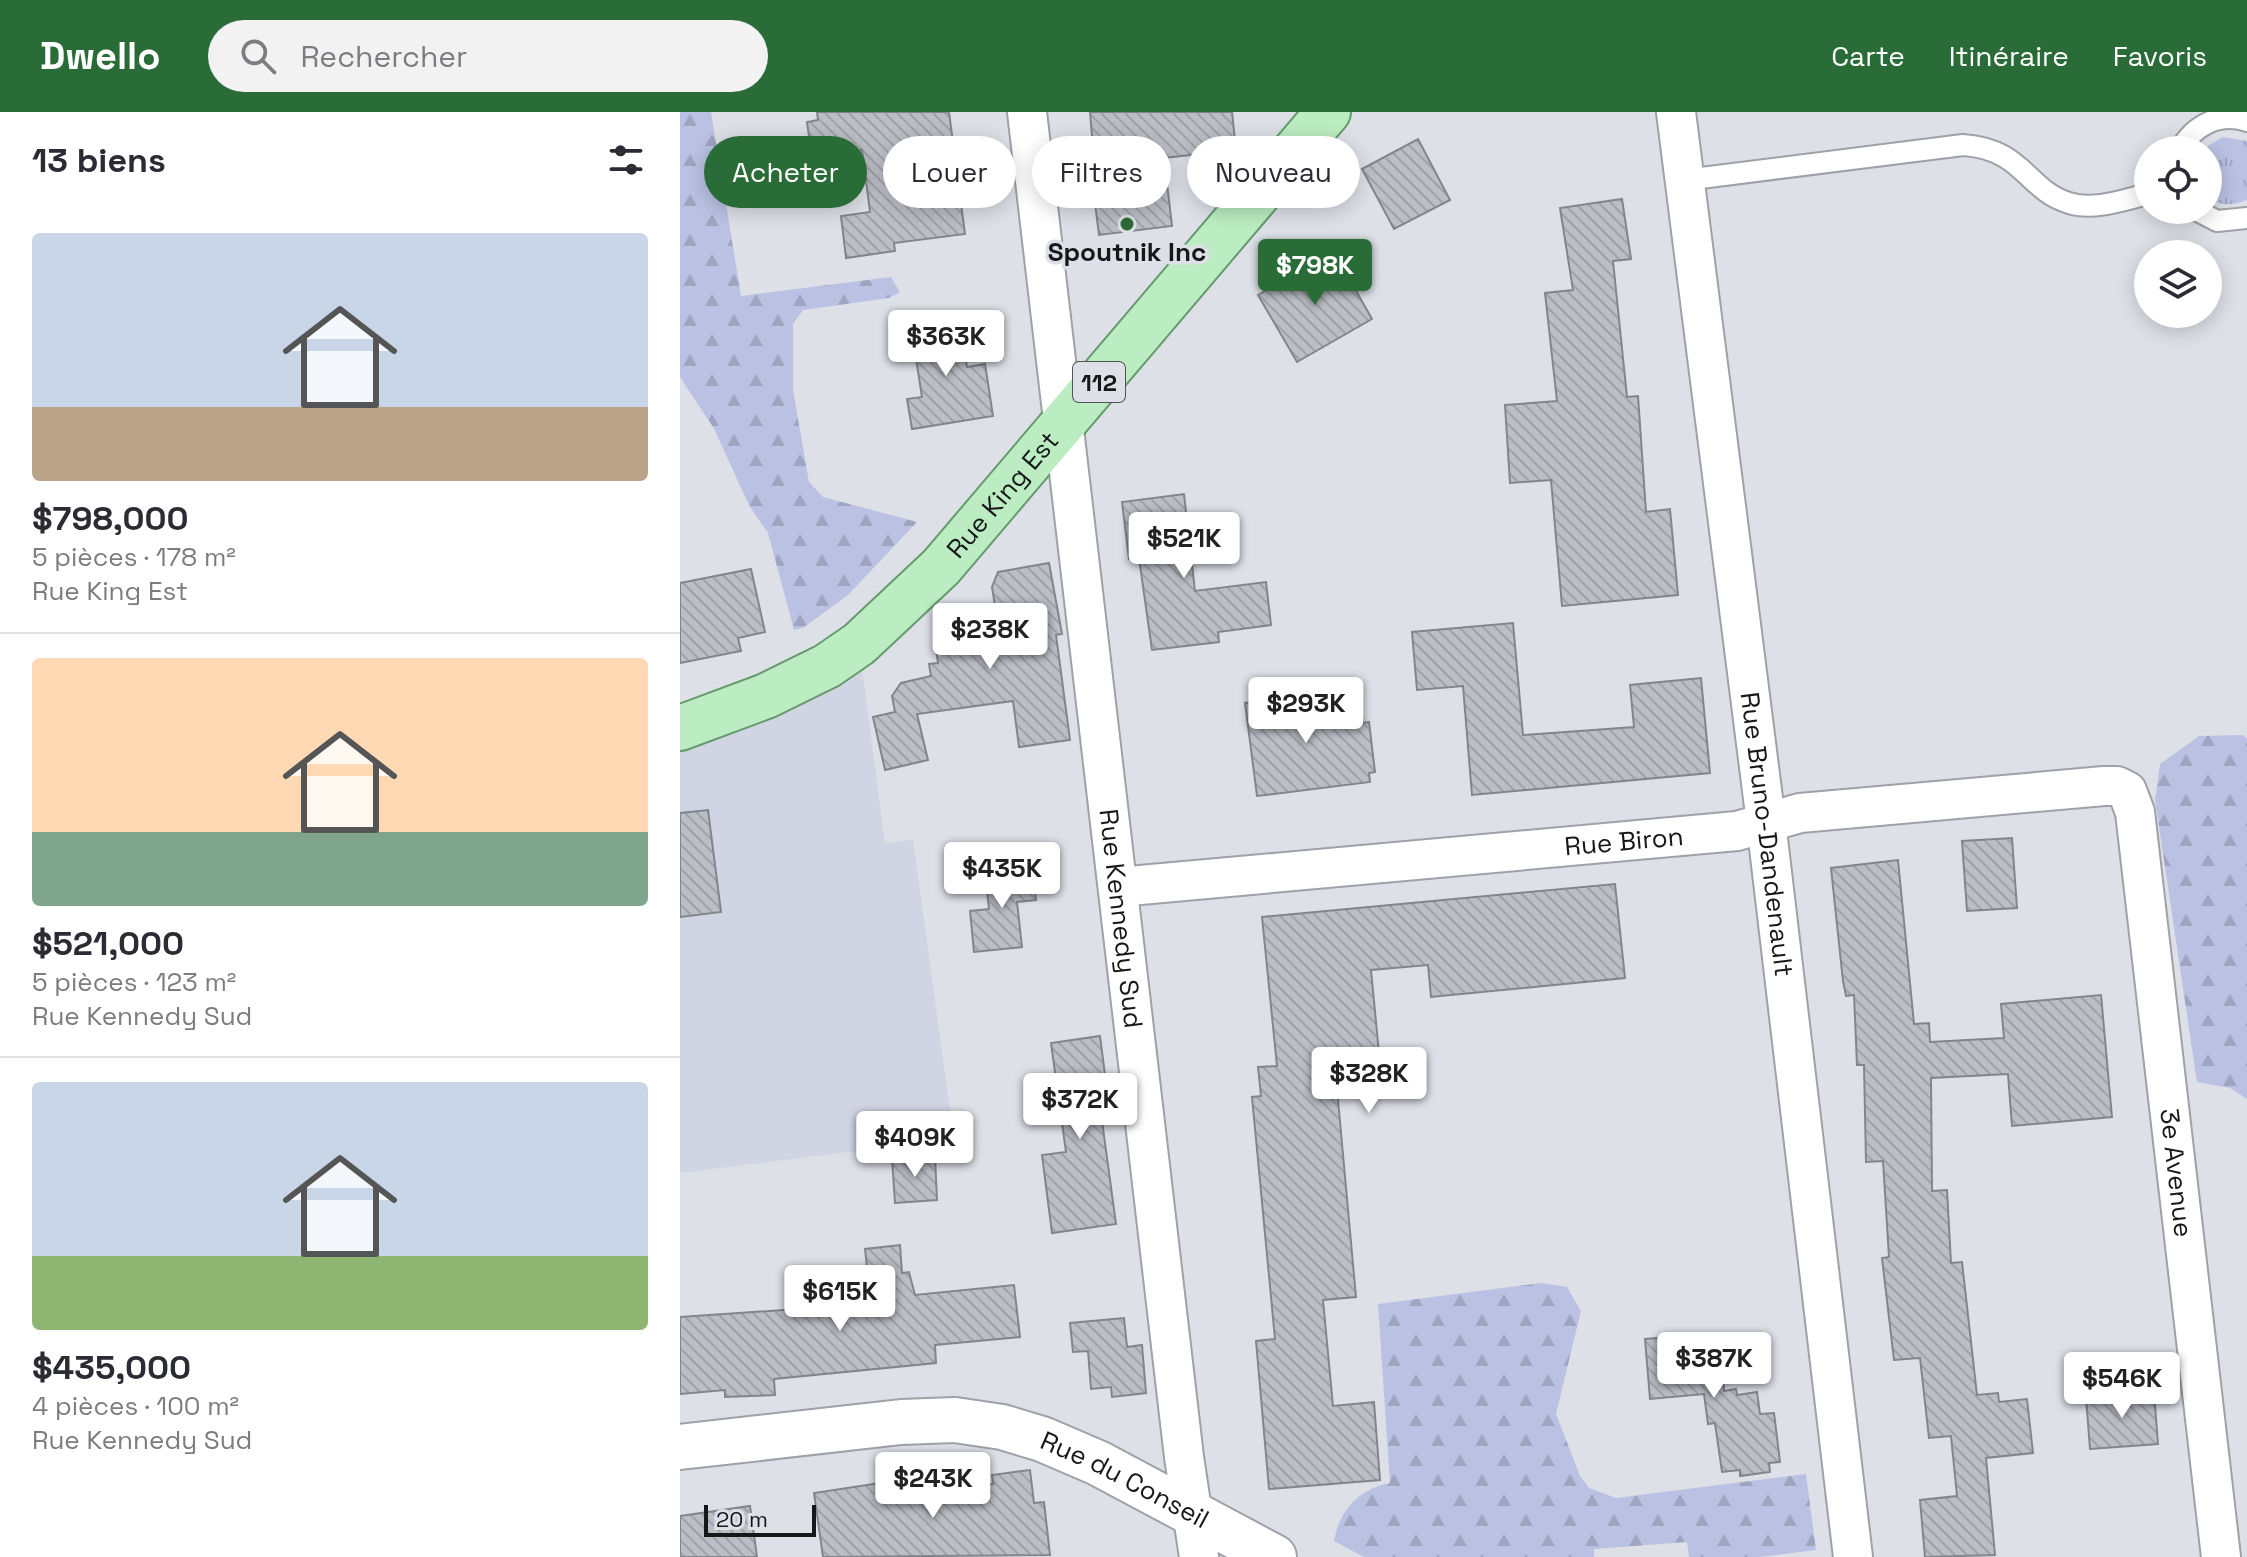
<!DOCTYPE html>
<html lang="fr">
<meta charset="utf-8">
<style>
body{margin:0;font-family:"Space Grotesk",sans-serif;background:#f2f2f3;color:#2b2b33;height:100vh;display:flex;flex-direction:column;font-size:30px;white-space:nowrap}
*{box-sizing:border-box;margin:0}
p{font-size:26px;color:#7c7c81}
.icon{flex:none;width:44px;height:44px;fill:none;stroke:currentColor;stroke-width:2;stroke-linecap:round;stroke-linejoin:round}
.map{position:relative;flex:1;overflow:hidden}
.drawer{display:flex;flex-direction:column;background:#fff;width:680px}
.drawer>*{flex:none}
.guide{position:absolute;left:24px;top:24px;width:760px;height:72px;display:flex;gap:16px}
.controls{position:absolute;left:1454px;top:24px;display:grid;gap:16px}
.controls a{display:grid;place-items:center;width:88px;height:88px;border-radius:50%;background:#fff;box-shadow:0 4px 20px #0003;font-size:40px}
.scale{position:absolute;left:24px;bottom:20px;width:112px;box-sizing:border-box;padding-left:8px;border:4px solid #161719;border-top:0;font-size:22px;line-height:28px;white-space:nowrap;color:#161719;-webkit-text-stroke:6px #dee0e8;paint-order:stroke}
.price{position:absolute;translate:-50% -68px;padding:0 18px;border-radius:8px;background:#fff;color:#222;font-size:26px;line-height:52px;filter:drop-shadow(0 2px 4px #0008)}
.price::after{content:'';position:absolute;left:50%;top:48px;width:24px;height:18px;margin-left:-12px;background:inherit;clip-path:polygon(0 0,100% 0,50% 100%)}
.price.active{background:#2a6c37;color:#fff}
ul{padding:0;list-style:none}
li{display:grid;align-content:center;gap:16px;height:424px;padding:0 32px}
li+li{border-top:2px solid #e1e1e2}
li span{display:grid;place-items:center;height:248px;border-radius:8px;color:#555}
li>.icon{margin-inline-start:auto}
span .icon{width:144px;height:144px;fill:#fffc;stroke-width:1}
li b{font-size:34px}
h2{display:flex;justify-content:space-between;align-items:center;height:96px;padding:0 32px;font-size:34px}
.pill{padding:0 28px;border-radius:36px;background:#fff;box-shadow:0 4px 20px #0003;font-size:28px;line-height:72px}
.pill.active{background:#2a6c37;color:#fff}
header{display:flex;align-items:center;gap:48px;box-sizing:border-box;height:112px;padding:0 40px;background:#2a6c37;color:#fff}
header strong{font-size:38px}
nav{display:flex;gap:44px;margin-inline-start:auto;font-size:28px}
.search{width:560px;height:72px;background:#f2f2f3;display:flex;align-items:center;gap:20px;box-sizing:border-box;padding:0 28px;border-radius:44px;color:#7c7c81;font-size:30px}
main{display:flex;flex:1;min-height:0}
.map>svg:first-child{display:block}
</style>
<header>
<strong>Dwello</strong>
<div class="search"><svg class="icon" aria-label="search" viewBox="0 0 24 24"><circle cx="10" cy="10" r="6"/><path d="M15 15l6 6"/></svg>Rechercher</div>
<nav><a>Carte</a><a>Itinéraire</a><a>Favoris</a></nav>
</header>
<main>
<section class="drawer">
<h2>13 biens<svg class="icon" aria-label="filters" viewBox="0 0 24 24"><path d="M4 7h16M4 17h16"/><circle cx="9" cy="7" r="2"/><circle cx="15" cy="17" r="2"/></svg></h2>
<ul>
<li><span style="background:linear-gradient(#c9d6e8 70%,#b9a48a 0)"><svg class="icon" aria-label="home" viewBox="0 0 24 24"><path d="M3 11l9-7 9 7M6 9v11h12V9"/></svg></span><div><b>$798,000</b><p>5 pièces · 178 m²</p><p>Rue King Est</p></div></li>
<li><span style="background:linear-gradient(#ffd9b3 70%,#7fa58c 0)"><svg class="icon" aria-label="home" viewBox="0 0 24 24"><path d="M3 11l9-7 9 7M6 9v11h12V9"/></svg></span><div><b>$521,000</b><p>5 pièces · 123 m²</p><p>Rue Kennedy Sud</p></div></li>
<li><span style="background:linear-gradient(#c9d6e8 70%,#8fb573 0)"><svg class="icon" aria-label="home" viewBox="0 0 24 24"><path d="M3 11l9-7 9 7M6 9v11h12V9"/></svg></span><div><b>$435,000</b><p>4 pièces · 100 m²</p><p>Rue Kennedy Sud</p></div></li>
</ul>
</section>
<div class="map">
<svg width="1567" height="1445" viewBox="0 0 1567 1445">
<defs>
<pattern id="grass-tufts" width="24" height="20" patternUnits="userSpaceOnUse" patternTransform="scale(2)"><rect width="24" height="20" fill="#bac1e2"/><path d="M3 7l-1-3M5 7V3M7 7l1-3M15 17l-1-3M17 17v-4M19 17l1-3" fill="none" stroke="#9fa5c1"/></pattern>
<pattern id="forest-firs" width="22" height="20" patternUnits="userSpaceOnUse" patternTransform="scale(2)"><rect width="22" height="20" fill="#bac1e2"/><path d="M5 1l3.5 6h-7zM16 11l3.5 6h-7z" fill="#9fa5c1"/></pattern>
<pattern id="building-back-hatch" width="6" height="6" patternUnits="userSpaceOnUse" patternTransform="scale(2)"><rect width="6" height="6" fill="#bcbec6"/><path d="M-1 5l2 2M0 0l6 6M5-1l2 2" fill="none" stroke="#a1a3aa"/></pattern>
</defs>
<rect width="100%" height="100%" fill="#dee0e8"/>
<polygon fill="#d1d4e3" points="179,532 205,732 233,727 274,1027 0,1061 0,616"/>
<path fill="url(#grass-tufts)" d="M 1543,25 L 1567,29 L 1567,88 C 1552,94 1542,94 1528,86 L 1528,38 L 1521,38 Z"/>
<g fill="url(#forest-firs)">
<polygon points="0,0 31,0 61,184 211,165 220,180 209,186 123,198 113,212 113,278 129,370 143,385 237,410 168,483 123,516 114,518 88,421 70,395 33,315 0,265"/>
<polygon points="1563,623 1567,627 1567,987 1550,976 1517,970 1475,688 1480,652 1519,624"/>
<path d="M 861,1171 L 887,1175 L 901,1199 L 876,1302 L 900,1364 L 909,1376 L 936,1386 L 1126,1362 L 1136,1438 L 1079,1445 L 1009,1445 L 1007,1430 L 914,1437 L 914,1445 L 684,1445 L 654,1429 C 660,1397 679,1377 710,1371 L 698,1192 Z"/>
</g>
<g fill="url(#building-back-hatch)" stroke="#83858c" stroke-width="2">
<polygon points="137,0 269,0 285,122 214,131 215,139 166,146 161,104 190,100 182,38 132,45 127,10 138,8"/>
<polygon points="410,0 552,0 556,38 484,46 492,114 419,123 408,36 413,36"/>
<polygon points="738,27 770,88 714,117 682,57"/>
<polygon points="942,87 951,147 933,149 947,285 958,284 966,400 990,397 998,483 882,494 871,368 830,371 825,293 877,289 865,181 893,178 880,96"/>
<polygon points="654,140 692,207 617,250 578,183"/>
<polygon points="268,202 273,230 283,228 287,255 305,252 313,304 232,317 227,287 242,285 230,208"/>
<polygon points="504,382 515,479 586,470 591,513 538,520 539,530 472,538 459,446 449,447 442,390"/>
<polygon points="369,451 382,522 376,523 390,628 339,635 333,589 237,602 248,648 205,658 193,605 215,600 212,584 221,571 251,564 249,552 258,551 254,522 318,513 312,475 318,460"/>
<polygon points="71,457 85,520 58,526 61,539 0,551 0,471"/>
<polygon points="833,511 843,623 954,615 950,573 1021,566 1030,661 792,683 783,574 737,578 732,520"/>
<polygon points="614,577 614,585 624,584 626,601 681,594 683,611 689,610 695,660 689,661 690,670 577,684 565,591 574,590 573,582"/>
<polygon points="28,698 41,800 0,805 0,701"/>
<polygon points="1332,726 1337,796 1287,799 1282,729"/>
<polygon points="1218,748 1234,912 1249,911 1250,930 1324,926 1321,892 1421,883 1432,1005 1332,1014 1328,962 1251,966 1252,1079 1267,1078 1271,1151 1282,1150 1297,1283 1318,1281 1319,1290 1347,1287 1353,1341 1306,1346 1315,1443 1245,1445 1240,1388 1277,1384 1271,1324 1249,1326 1240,1246 1214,1248 1202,1146 1209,1145 1203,1049 1186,1050 1184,953 1177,953 1174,883 1166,884 1163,869 1151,756"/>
<polygon points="352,754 356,788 337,790 342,835 294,840 290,799 309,797 305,760"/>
<polygon points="935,772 945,866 751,885 748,853 691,858 701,962 656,966 676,1185 643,1188 653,1294 694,1290 700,1368 589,1377 576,1229 595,1227 572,985 581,984 578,955 597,954 582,805"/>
<polygon points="420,924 428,986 419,987 436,1112 372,1121 362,1043 386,1040 371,931"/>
<polygon points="255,1044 257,1088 215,1091 212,1047"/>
<polygon points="220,1133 222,1161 229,1160 235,1183 334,1173 340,1225 255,1233 256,1251 94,1267 95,1283 45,1285 45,1278 0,1282 0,1205 191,1192 185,1137"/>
<polygon points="444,1206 447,1235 462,1233 466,1281 432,1285 431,1275 411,1277 408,1239 393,1240 390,1211"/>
<polygon points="1040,1221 1044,1279 1056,1277 1057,1283 1077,1280 1080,1302 1094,1301 1100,1350 1089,1351 1090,1360 1060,1364 1060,1358 1042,1360 1035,1311 1028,1312 1024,1282 970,1287 965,1227"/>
<polygon points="1474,1280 1478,1332 1410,1337 1406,1285"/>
<polygon points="350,1358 354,1391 364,1390 370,1443 143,1445 134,1381 240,1365 243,1383 313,1372 312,1363"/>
<polygon points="70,1394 77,1445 0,1445 0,1404"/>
</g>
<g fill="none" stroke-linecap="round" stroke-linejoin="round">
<defs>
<g id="service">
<path d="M 1500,38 C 1514,13 1539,0 1567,9"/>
<path d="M 1005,68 L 1283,33 C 1344,37 1346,78 1389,91 C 1414,99 1443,88 1468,82"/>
<polyline points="1516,98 1537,109 1567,106"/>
</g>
<g id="minor">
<path id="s1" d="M 347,0 L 504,1345 L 519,1445"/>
<path id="s2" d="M 996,0 L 1086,710 L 1173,1445"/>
<path id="s3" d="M 438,775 L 1057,719 L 1120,701 L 1424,674 L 1437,674 L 1447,679 L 1455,700 L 1541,1445"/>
</g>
<g id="tertiary">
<path id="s4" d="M 0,1335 L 221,1310 L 275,1308 L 322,1315 L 362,1327 L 418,1351 L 594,1445"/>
</g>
<g id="primary">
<path id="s5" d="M 0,616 L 86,584 L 147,554 L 179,532 L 261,455 L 648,0"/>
</g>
</defs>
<use href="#service" stroke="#9fa1a8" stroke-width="24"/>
<use href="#minor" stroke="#9fa1a8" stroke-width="42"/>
<use href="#tertiary" stroke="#9fa1a8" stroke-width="48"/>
<use href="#primary" stroke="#659a6d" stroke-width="48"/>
<use href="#service" stroke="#fff" stroke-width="20"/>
<use href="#minor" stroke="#fff" stroke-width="38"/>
<use href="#tertiary" stroke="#fff" stroke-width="44"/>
<use href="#primary" stroke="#bcedc2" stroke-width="44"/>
</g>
<circle fill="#2a6c37" stroke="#dee0e8" stroke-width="3" cx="447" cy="112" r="8"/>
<g text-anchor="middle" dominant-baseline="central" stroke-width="7" stroke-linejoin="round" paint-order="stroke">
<rect fill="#dee0e8" stroke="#525357" stroke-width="2" x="393" y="250" width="52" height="40" rx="6"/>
<g font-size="24" font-weight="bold" fill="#161719">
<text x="419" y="270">112</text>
</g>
<g font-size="26" font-weight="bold" fill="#161719" stroke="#dee0e8">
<text x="447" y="140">Spoutnik Inc</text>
</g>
<g font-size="26" fill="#161719" stroke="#dee0e8">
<text stroke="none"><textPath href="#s5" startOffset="406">Rue King Est</textPath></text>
<text stroke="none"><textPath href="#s2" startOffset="728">Rue Bruno-Dandenault</textPath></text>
<text stroke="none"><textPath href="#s3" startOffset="508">Rue Biron</textPath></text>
<text stroke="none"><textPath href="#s1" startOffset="812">Rue Kennedy Sud</textPath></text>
<text stroke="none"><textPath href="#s3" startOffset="1402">3e Avenue</textPath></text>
<text stroke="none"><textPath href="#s4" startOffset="458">Rue du Conseil</textPath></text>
</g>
</g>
</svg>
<div class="controls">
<a><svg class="icon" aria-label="locate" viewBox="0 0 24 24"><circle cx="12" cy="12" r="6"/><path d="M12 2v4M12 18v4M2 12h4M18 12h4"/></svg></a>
<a><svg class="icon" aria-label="layers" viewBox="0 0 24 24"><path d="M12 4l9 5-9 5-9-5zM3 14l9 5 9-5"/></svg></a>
</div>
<div class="scale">20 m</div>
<b class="price active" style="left:635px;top:195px">$798K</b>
<b class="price" style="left:266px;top:266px">$363K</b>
<b class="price" style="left:504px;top:468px">$521K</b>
<b class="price" style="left:310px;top:559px">$238K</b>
<b class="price" style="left:626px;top:633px">$293K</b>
<b class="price" style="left:322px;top:798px">$435K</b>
<b class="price" style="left:689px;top:1003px">$328K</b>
<b class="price" style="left:400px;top:1029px">$372K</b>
<b class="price" style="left:235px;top:1067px">$409K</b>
<b class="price" style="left:160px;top:1221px">$615K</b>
<b class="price" style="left:1034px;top:1288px">$387K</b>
<b class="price" style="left:1442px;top:1308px">$546K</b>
<b class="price" style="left:253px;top:1408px">$243K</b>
<div class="guide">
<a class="pill active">Acheter</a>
<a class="pill">Louer</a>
<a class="pill">Filtres</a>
<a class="pill">Nouveau</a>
</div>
</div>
</main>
